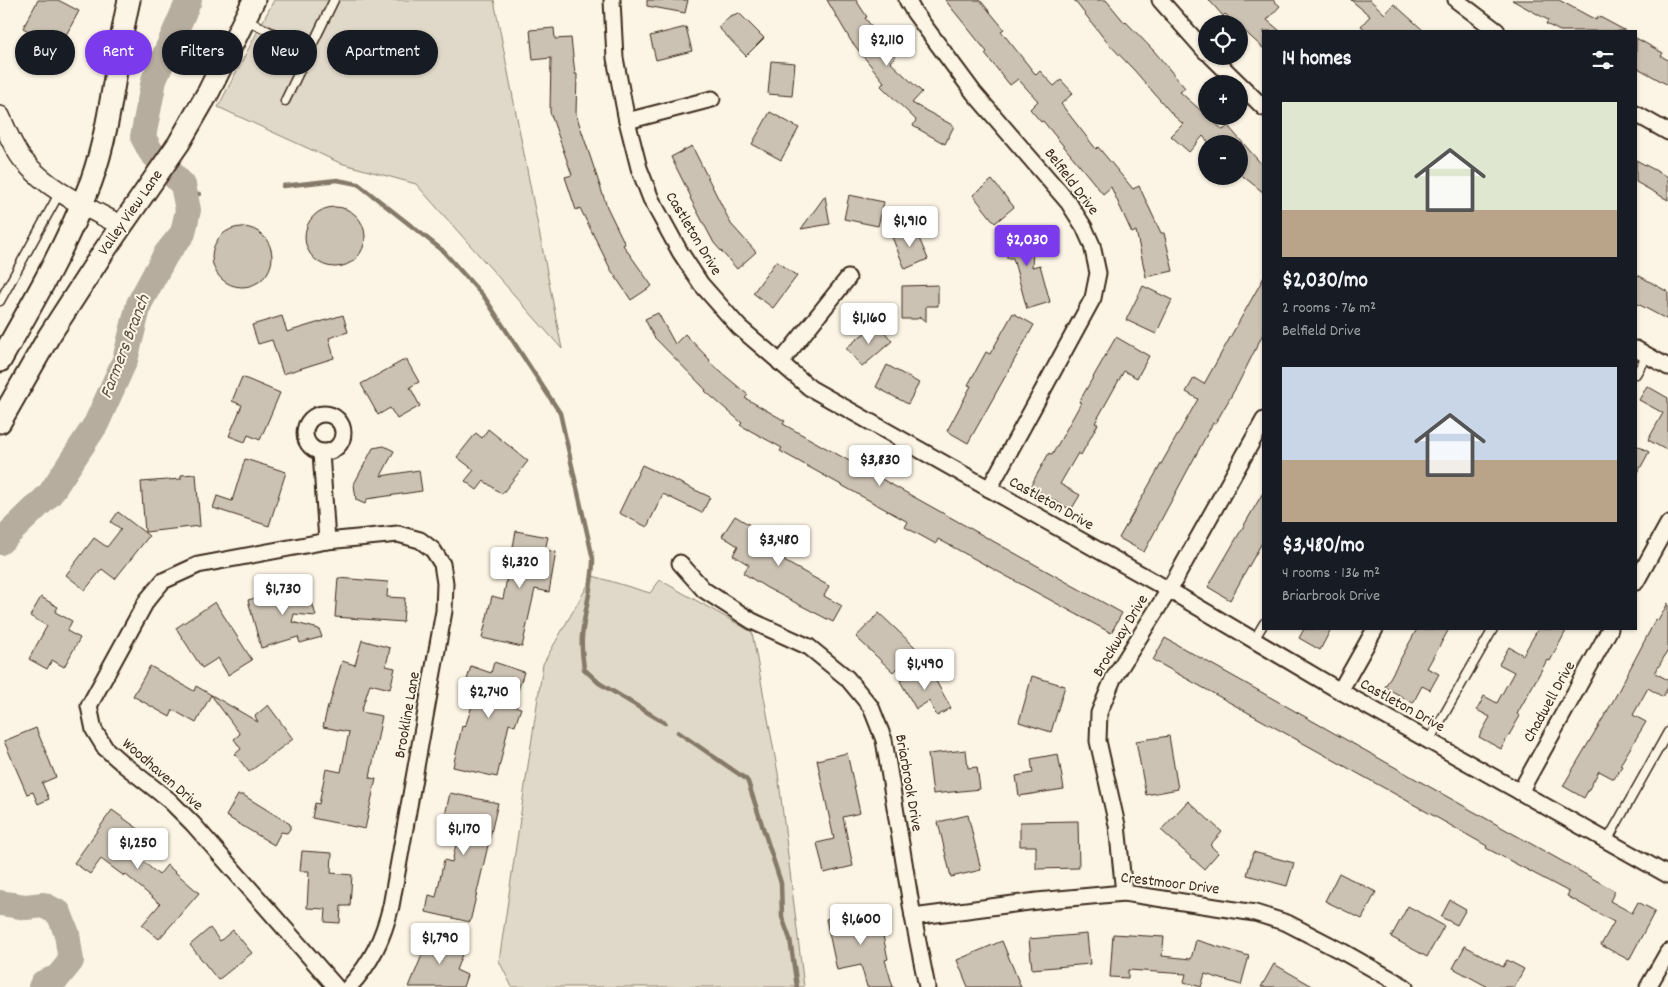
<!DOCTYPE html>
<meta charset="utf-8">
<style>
body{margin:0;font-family:Dekko,sans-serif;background:#20242c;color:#f1f3f6;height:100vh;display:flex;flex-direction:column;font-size:19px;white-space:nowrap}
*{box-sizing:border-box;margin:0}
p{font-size:16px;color:#9ea1a6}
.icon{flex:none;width:28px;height:28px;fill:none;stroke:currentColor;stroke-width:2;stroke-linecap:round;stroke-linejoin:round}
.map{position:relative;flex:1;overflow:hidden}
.details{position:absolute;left:1262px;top:30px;width:375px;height:600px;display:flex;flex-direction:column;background:#171b24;border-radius:0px;box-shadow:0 1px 4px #0004}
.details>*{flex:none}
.guide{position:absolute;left:15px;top:30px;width:475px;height:45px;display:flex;gap:10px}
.fabs{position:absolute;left:1198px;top:15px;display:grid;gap:10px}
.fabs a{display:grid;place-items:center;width:50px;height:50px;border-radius:50%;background:#171b24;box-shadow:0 1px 4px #0004;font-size:25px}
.price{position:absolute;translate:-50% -42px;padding:0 11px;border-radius:5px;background:#fff;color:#222;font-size:16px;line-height:32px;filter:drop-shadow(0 1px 2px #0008)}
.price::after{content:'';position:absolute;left:50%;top:30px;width:15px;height:11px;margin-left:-8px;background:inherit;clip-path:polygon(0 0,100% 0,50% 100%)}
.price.on{background:#7c3aed;color:#fff}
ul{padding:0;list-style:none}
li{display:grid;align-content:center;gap:10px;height:265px;padding:0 20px}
li span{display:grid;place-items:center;height:155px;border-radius:0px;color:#555}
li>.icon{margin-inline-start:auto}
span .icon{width:90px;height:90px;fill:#fffc;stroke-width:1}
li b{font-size:21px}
h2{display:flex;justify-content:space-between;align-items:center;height:60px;padding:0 20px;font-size:21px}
.chip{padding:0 18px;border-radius:22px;background:#171b24;box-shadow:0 1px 4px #0004;font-size:18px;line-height:45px}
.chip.on{background:#7c3aed;color:#fff}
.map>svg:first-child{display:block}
</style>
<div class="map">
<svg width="1668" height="987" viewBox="0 0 1668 987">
<rect width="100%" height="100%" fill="#fcf5e5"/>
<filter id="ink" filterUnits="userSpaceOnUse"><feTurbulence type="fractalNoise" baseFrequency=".02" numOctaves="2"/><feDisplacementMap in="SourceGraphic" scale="10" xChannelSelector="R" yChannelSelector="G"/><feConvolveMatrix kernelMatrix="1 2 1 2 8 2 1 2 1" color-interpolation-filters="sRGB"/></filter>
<g filter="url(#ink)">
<g fill="#e0d8c8" stroke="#8e8173">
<polygon points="274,0 494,0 562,349 416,184 340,163 218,107"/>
<polygon points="593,576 650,593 660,580 752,632 778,773 804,987 512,987 499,961 543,664"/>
</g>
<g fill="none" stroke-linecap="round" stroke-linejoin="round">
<g stroke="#85796b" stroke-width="4.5">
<path d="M 283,186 L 337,180 L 358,184 L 442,250 L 485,298 L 560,413 L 593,559 C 593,586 584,611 582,637 C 581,648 583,659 584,669 L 599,683 L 665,723"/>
<polyline points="185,196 199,194"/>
<polyline points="678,732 746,779 748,782 781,883 782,917 790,939 797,987"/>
</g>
<g stroke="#b7ad9e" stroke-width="26">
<polyline points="0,542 50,494 96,424 125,360 139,304 166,254 183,233 188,210 183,185 151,152 143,137 154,80 189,0"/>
<polyline points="0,903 26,907 43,905 59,913 67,934 71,961 58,977 43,983 41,987"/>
</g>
</g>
<g fill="#ccc2b3" stroke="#3b2a1e">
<polygon points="38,0 58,0 79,11 59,48 23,28"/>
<polygon points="647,0 688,0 685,13 647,6"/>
<polygon points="827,0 856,0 867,17 865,18 896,57 890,62 922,92 912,103 954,126 945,144 913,126 916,120 881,86 884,82 851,41"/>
<polygon points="945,0 980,0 1004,29 1001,31 1036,75 1040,71 1054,86 1061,80 1073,93 1061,104 1096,149 1098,147 1133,189 1139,186 1161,233 1164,233 1173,271 1146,277 1136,231 1132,233 1111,187 1103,194 1043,121 1041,122 1030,109 1038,101 1018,79 1010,85 985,54 987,52"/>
<polygon points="1074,0 1106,0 1125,23 1126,22 1154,51 1185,88 1180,92 1223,130 1228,126 1264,167 1264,193 1239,173 1239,144 1210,144 1203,136 1189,152 1171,136 1183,124 1173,115 1134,70 1106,41"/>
<polygon points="1209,0 1273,0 1280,6 1267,20 1280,31 1264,31 1264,49 1239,26 1239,24 1236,24 1225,14 1223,16"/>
<polygon points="1351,0 1370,0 1385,14 1394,4 1424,31 1367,31 1361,26 1370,16"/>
<polygon points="1512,0 1559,0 1596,20 1598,16 1626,31 1560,31 1546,24 1548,20"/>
<polygon points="739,13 764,38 746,56 718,27 730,16"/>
<polygon points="686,27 692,51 656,60 650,36"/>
<polygon points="554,28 555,39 571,38 575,74 577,74 576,114 607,207 625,244 623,245 652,286 631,300 611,270 580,208 576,210 565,177 572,175 550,112 551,58 533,60 530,30"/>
<polygon points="1636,38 1663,53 1661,56 1668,60 1668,85 1636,67"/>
<polygon points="771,61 795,63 792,96 768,94"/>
<polygon points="770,112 799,128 781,160 752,144"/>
<polygon points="692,146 731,224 756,252 737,269 714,243 690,198 691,197 671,157"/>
<polygon points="1636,160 1668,177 1668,200 1636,182"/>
<polygon points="992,180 1014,207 995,223 973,195"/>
<polygon points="849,195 884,202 878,226 844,219"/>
<polygon points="825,196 830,224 801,229"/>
<circle cx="335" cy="237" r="30"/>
<polygon points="914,227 928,259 905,269 892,237"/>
<circle cx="242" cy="257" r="30"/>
<polygon points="1008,228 1034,230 1032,267 1040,265 1050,302 1027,309 1013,258 1007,258"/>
<polygon points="776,261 797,276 773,308 753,293"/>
<polygon points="1636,274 1668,292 1668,320 1636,303"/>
<polygon points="1264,277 1264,332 1238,384 1215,424 1213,423 1144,552 1119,538 1198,399 1186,392 1194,378 1204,384"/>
<polygon points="938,285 938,306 926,306 926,322 920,317 917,319 902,319 902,286"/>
<polygon points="1143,286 1172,300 1156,334 1126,320"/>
<polygon points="658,313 675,344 685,334 710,360 709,362 748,395 745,398 785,421 783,424 1122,613 1111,633 938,539 936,544 905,527 908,522 780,451 782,448 740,425 742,423 705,391 706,390 654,337 645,319"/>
<polygon points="1013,313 1034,325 968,443 947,431 971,386 968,385 986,352 990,354"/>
<polygon points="343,315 348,332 329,338 334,358 283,374 272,340 258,344 252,325 282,316 287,332"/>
<polygon points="877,323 892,341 862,367 846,348"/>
<polygon points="1116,337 1149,356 1137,378 1124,371 1095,423 1098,424 1081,455 1078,453 1060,484 1080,495 1071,510 1030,487 1049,453 1052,455 1081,403 1079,402"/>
<polygon points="406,359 419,382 410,387 420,406 397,419 390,408 378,415 361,384"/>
<polygon points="887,365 919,383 908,404 876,387"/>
<polygon points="242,377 280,393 260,440 248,435 245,442 229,436 242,405 232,401"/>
<polygon points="1647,386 1668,398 1668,451 1648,440 1663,413 1639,400"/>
<polygon points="488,429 528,461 502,494 484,481 477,490 465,481 474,470 457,457 476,433 482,438"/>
<polygon points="1636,445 1649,452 1636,476"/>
<polygon points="384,446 394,451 381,476 419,470 422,491 367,499 365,504 356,500 354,484 373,448"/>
<polygon points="245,459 286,472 269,526 213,508 217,496 232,501"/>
<polygon points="642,465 710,497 702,513 663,494 647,527 619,513"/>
<polygon points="196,474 200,526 145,532 141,482 181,479 181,475"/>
<polygon points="1264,491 1264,539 1230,600 1208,587"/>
<polygon points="118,512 149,536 115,579 102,569 85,590 66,575 94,538 107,547 121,529 111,522"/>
<polygon points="735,516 768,536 775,525 797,539 784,561 829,586 824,596 842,606 833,622 767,588 743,573 749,565 733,555 738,546 722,536"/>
<polygon points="516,531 548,537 545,550 556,552 549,592 535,589 522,647 482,638 492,596 503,599"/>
<polygon points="338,578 388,582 387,597 405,598 403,622 335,617"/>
<polygon points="307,584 316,616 294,614 292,622 319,629 322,637 300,643 298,637 261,648 248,600"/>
<polygon points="41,597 58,607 55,612 72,621 67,631 80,638 64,667 52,660 47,669 29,659 47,626 30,616"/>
<polygon points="215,602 252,660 228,675 218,658 202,668 176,628"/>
<polygon points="1668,603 1668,650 1655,673 1668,680 1668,687 1663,697 1648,688 1633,715 1646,722 1620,765 1622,766 1614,779 1599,771 1584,798 1563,786 1612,703 1656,619 1658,621"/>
<polygon points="879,613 916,648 893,672 856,637"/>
<polygon points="1304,629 1331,629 1320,650 1299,638"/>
<polygon points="1417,629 1449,629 1427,668 1439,674 1430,690 1422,686 1413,703 1385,687"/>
<polygon points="1538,629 1567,629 1550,661 1547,660 1517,714 1520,716 1501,749 1479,737 1490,717 1477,710 1484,696 1497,703 1514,672 1499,664 1509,647 1523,655"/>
<polygon points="1165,638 1615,891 1610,901 1632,913 1638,902 1655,911 1629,960 1601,945 1614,922 1567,896 1569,892 1486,848 1487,846 1404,799 1153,660"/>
<polygon points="362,640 390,648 386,666 395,668 390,689 370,684 361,712 382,716 370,778 376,779 365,829 312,818 315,803 319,804 326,769 341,772 349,732 323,727 328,706 329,706 342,661 355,665"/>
<polygon points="494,662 524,672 513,706 521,708 515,726 509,724 497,777 453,767 462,726 465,727 477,691 465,687 471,666 491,673"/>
<polygon points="927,665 951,708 937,716 929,701 916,709 900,681"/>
<polygon points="150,666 194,691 196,686 258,722 255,716 268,705 293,739 249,772 235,754 241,749 234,739 240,734 211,695 196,723 173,710 170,717 133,696"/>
<polygon points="1032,676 1065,686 1051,732 1019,722"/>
<polygon points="36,728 56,777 42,783 49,799 38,804 33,792 27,794 4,741"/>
<polygon points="1169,736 1178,789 1146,795 1136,741"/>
<polygon points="966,750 968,768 977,767 980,789 933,794 928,754"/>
<polygon points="847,753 860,813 843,817 853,866 824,873 817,843 834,839 817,760"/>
<polygon points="1058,754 1064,789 1019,796 1016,776 1033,773 1031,759"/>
<polygon points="450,793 498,803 470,922 426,912 429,895 436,897 444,860 452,862 458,836 441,833"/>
<polygon points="238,795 243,795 290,824 290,829 287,833 281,832 274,845 226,816"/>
<polygon points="1188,801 1222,832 1210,845 1218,853 1204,869 1161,830"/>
<polygon points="112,810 151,838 138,857 159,875 167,865 199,893 159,939 142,925 160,904 125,874 124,876 101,859 90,874 74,863"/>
<polygon points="968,815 981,870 951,877 938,822"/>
<polygon points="1078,821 1079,868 1036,869 1036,846 1020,846 1020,822"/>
<polygon points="302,851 332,853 331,873 352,875 350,906 341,906 340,923 325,922 326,909 307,908 309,871 300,871"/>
<polygon points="1253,852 1294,863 1287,886 1247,875"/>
<polygon points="1339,873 1376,892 1362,919 1325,901"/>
<polygon points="1450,900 1466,909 1457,925 1441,917"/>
<polygon points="1408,906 1444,926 1427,957 1391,937"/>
<polygon points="877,908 888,959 885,960 893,987 867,987 861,965 837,970 826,919"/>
<polygon points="210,928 220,941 233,930 252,953 218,980 190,945"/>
<polygon points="431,933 465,947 456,970 467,975 463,987 409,987"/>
<polygon points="1087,934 1090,964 1032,969 1029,939"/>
<polygon points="1113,934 1164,937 1162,956 1191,959 1196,940 1249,956 1241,985 1205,974 1201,987 1184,982 1186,974 1128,970 1128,978 1110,977"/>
<polygon points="1002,941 1021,987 968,987 957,960"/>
<polygon points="1465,946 1503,967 1507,960 1524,969 1514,987 1488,987 1453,968"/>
<polygon points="1274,964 1314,987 1261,987"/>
</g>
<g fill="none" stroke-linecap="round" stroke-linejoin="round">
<defs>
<g id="service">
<polyline points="246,20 309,51"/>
<polyline points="285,101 334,0"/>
<polyline points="0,301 60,192"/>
<polyline points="1636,374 1647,355"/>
<polyline points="1254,640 1264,623"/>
<polyline points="1429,741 1493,629"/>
<polyline points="1607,841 1668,732"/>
</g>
<g id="minor">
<polyline points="612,0 615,58 627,121 639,168 651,199 680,252 701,284 739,327 810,388 1169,590 1340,691 1668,875"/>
<polyline points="907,0 914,12 974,93 1068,202 1084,227 1092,245 1098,273 1093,298 989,489"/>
<polyline points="1160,0 1206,52"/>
<polyline points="1456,0 1497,31"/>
<polyline points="1211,56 1264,108"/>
<polyline points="1636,114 1668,132"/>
<polyline points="627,121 712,99"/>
<polyline points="1636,349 1668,367"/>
<polyline points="780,363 848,278"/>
<circle cx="324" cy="433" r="19"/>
<polyline points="321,452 327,541"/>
<polyline points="680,563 704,590 752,621 809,647 847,678 871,707 884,740 913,917 927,987"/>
<polyline points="1636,582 1668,524"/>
<polyline points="1340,691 1375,629"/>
<polyline points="1520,792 1610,629"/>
<polyline points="1124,893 1117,825 1098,741 1099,713 1113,679 1169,590 1264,420"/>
<polyline points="913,917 1037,901 1124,893 1255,913 1287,923 1345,953 1405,987"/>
<path d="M 336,987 L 193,824 L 169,800 L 123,764 L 105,748 L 94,730 L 89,706 L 147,600 L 163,581 L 198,565 L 327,541 L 398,534 L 420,540 L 433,550 L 442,564 L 445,583 L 444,611 L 391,906 C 383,938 372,962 349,987"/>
<polyline points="1648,987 1668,952"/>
</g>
<path id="tertiary" d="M 0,116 C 7,131 13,148 23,160 C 49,191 87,207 122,226"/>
<g id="secondary">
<path d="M 0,361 C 33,303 67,244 91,182 C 112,124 115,60 129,0"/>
<polyline points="0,422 49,336 102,254 179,143 209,91 254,0"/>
</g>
</defs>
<use href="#service" stroke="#3b2a1e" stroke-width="11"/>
<use href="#minor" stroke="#3b2a1e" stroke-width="19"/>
<use href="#tertiary" stroke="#3b2a1e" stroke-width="22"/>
<use href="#secondary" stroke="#3b2a1e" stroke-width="25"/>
<use href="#service" stroke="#fcf5e5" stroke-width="8"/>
<use href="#minor" stroke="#fcf5e5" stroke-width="15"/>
<use href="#tertiary" stroke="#fcf5e5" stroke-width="19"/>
<use href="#secondary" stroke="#fcf5e5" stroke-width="21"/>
</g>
</g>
<g text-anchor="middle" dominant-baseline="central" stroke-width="4" stroke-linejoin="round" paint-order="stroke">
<g font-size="16" fill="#3b2a1e" stroke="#fcf5e5">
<text transform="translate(1071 182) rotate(53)">Belfield Drive</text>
<text transform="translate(131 213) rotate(-55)">Valley View Lane</text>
<text transform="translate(693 234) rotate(59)">Castleton Drive</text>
<text transform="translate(1051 504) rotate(29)">Castleton Drive</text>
<text transform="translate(1121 636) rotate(-59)">Brockway Drive</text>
<text transform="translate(1550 702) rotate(-61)">Chadwell Drive</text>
<text transform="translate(1402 706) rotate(29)">Castleton Drive</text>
<text transform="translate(408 715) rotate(-80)">Brookline Lane</text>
<text transform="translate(162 775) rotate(41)">Woodhaven Drive</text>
<text transform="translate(908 783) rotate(80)">Briarbrook Drive</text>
<text transform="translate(1170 884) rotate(7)">Crestmoor Drive</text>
</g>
<g font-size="18" font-style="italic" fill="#605144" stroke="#fcf5e5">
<text transform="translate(126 347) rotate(-69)">Farmers Branch</text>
</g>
</g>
</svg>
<div class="fabs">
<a><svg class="icon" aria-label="locate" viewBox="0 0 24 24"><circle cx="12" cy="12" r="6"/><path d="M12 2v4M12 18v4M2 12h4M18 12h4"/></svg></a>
<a>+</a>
<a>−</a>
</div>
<b class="price" style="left:887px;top:67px">$2,110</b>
<b class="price" style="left:910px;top:248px">$1,910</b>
<b class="price on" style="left:1027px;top:267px">$2,030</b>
<b class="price" style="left:869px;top:345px">$1,160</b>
<b class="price" style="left:880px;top:487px">$3,830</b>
<b class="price" style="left:779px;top:567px">$3,480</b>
<b class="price" style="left:520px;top:589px">$1,320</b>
<b class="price" style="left:283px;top:616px">$1,730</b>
<b class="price" style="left:925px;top:691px">$1,490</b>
<b class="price" style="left:489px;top:719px">$2,740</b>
<b class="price" style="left:464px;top:856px">$1,170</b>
<b class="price" style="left:138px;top:870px">$1,250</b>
<b class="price" style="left:861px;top:946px">$1,600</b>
<b class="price" style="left:440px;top:965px">$1,790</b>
<div class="guide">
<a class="chip">Buy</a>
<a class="chip on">Rent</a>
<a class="chip">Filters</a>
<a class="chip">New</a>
<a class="chip">Apartment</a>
</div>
<section class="details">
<h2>14 homes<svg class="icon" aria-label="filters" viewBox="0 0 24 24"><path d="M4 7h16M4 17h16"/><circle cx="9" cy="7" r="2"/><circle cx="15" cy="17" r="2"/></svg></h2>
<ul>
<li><span style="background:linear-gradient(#dfe7d0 70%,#b9a48a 0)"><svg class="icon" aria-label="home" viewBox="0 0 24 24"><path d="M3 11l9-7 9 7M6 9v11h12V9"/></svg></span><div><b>$2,030/mo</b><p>2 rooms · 76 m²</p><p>Belfield Drive</p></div></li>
<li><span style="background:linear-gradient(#c9d6e8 60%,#b9a48a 0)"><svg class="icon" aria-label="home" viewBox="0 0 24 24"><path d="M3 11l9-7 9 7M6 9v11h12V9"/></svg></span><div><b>$3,480/mo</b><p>4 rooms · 136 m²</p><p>Briarbrook Drive</p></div></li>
</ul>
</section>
</div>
